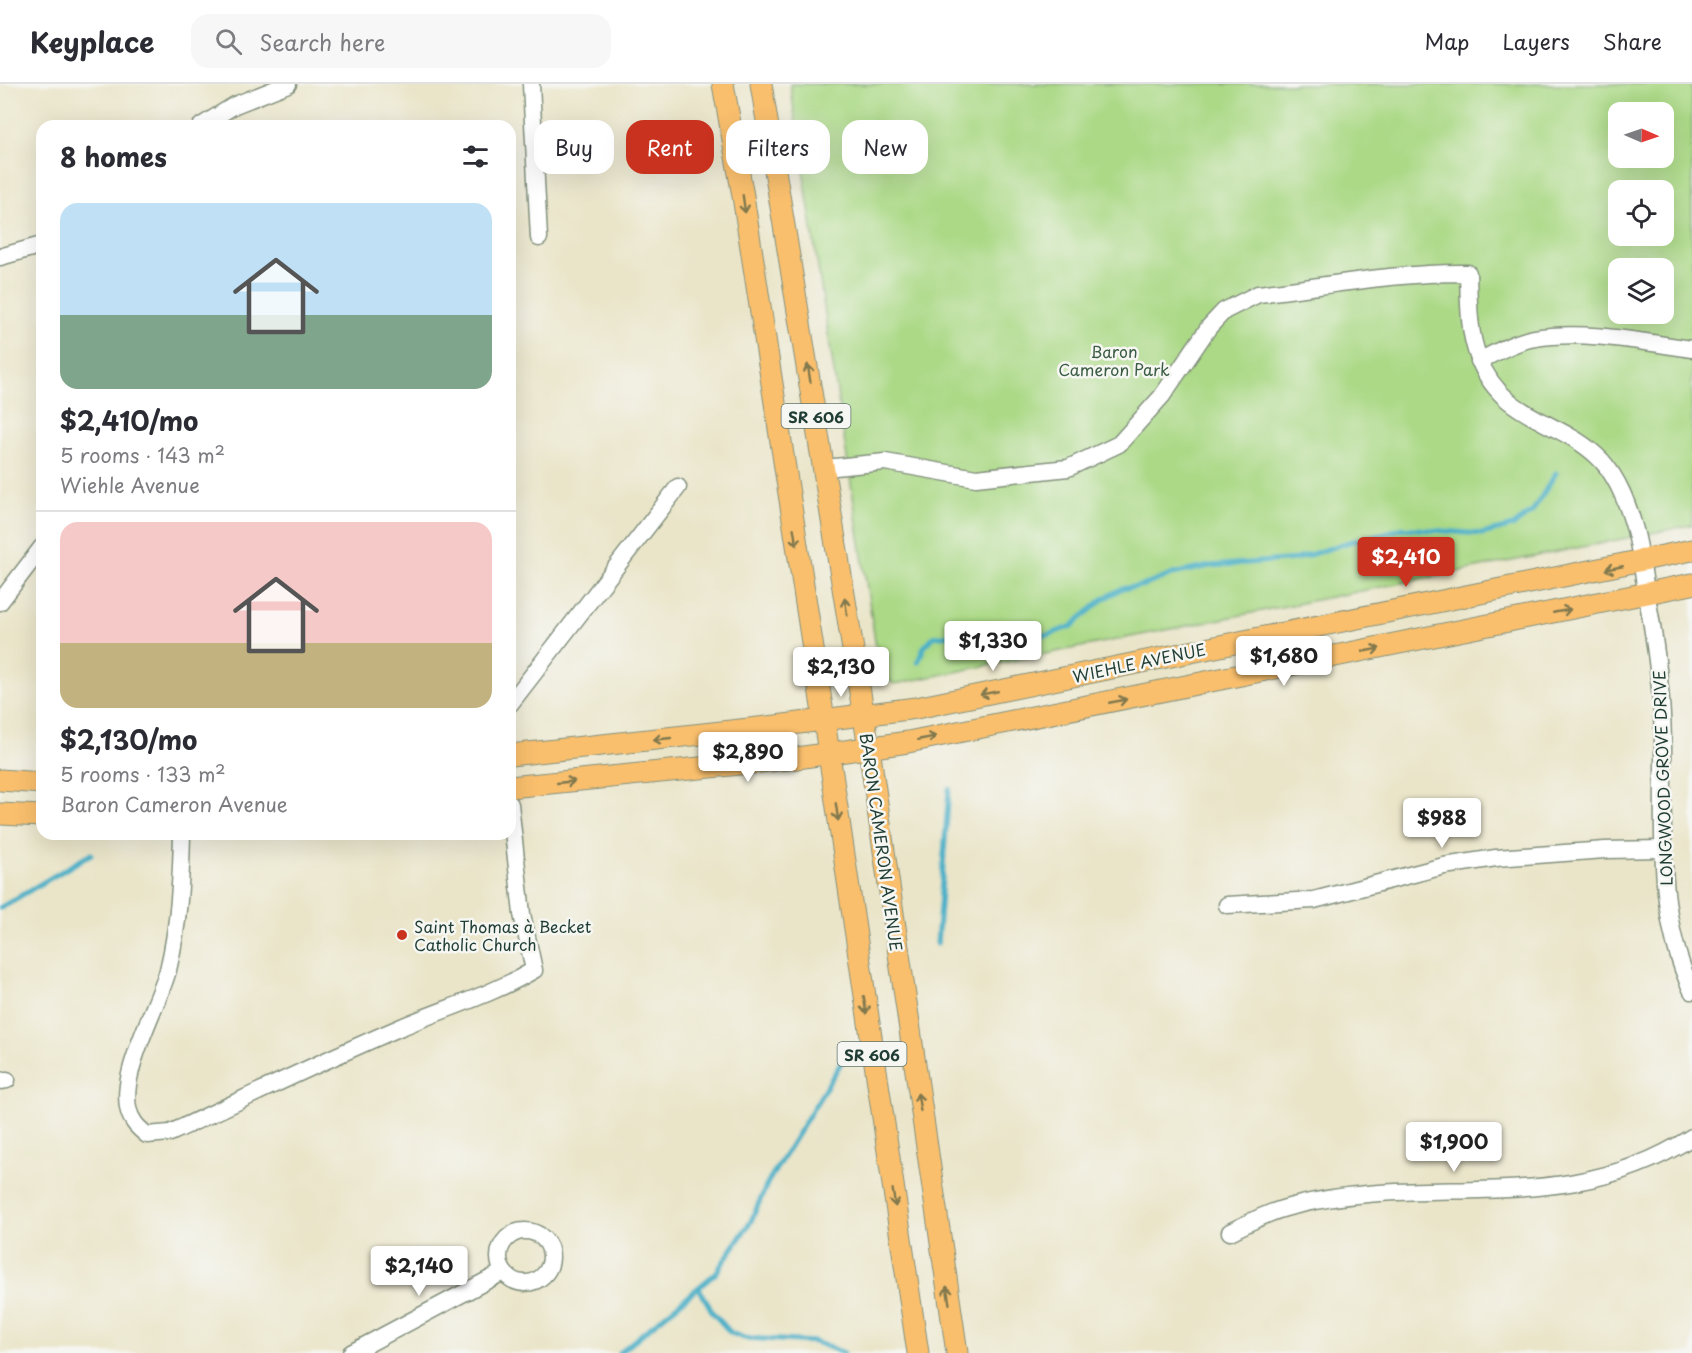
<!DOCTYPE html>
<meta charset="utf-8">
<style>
body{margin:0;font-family:"Playpen Sans",sans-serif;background:#f7f7f7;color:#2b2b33;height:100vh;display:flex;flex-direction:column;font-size:22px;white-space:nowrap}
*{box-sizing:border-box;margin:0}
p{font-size:20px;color:#7c7c81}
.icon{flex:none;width:33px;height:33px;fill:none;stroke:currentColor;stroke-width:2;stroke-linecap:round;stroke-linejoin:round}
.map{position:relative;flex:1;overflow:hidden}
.details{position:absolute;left:36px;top:36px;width:480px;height:720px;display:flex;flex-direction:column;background:#fff;border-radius:18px;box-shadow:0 6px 24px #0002}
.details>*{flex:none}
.hud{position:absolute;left:534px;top:36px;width:570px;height:54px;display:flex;gap:12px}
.needle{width:39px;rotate:92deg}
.controls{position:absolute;left:1608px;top:18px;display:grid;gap:12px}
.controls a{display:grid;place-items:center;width:66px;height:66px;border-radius:12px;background:#fff;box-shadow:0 6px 24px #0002;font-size:30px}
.price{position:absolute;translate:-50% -51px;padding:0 14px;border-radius:6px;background:#fff;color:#222;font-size:20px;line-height:39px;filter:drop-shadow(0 2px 3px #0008)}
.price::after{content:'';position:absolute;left:50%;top:36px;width:18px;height:14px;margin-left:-9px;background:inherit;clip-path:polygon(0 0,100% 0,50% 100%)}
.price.selected{background:#c8321e;color:#fff}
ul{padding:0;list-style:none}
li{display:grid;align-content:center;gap:12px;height:318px;padding:0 24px}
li+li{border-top:2px solid #e1e1e2}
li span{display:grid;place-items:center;height:186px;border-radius:18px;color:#555}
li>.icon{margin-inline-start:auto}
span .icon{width:108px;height:108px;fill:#fffc;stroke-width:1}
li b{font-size:26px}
h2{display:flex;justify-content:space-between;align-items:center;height:72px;padding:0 24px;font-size:26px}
.chip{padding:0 21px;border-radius:18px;background:#fff;box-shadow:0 6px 24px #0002;font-size:21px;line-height:54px}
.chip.selected{background:#c8321e;color:#fff}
header{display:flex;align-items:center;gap:36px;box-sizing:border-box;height:84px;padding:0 30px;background:#fff;border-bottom:2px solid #e1e1e2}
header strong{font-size:28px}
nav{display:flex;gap:33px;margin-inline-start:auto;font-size:21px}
.search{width:420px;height:54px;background:#f7f7f7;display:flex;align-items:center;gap:15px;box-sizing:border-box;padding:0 21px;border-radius:18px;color:#7c7c81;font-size:22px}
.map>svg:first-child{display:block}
</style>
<header>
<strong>Keyplace</strong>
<div class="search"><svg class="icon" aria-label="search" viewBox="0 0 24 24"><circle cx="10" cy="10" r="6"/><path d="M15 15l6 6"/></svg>Search here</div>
<nav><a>Map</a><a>Layers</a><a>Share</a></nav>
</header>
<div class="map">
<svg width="1692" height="1269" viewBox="0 0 1692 1269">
<rect width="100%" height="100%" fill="#f6f6f2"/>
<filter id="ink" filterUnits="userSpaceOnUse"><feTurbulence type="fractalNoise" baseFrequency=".0167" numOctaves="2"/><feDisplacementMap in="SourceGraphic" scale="12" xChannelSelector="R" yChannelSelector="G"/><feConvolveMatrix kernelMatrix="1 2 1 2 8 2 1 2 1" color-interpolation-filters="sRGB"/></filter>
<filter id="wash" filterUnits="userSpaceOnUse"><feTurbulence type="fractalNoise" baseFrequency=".008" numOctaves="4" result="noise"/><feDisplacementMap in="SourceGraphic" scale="24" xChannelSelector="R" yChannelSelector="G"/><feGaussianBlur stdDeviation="1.35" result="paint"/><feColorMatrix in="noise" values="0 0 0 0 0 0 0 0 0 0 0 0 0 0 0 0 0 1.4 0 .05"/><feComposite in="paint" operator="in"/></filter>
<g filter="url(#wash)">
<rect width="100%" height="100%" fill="#eae5c9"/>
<path fill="#abd986" stroke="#658b5d" stroke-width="1.5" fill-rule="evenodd" d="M 790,0 L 1692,0 L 1692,441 L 895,600 L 884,594 L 879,583 ZM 1618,28 L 1664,28 L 1664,74 L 1618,74 ZM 1618,106 L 1664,106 L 1664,152 L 1618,152 ZM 1618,184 L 1664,184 L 1664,230 L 1618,230 Z"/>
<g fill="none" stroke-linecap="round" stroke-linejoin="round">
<g stroke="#49b0c8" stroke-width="5">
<polyline points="918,578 924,563 933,553 968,549 988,543 1028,552 1048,551 1072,542 1103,515 1121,505 1145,501 1173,490 1210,482 1297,475 1349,458 1404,444 1482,450 1513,442 1532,428 1556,389"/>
<polyline points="0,824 91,770"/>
<polyline points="937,860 949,705"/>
<polyline points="699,1204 713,1229 731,1249 744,1254 815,1258 844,1269"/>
<polyline points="619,1269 716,1189 751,1137 768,1098 841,979"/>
</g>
</g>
</g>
<g filter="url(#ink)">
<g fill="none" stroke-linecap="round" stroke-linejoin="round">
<defs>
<g id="minor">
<polyline points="531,0 539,154"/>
<polyline points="201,42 235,21 288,0"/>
<polyline points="0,173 42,161"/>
<path d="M 1479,277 C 1497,268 1516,257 1535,254 C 1585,246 1642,258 1692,265"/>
<path d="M 825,384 L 885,378 L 976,394 L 1068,384 L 1119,360 L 1162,312 L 1209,243 L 1224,227 L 1258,210 C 1327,202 1398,188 1468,189 C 1469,218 1468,247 1479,275 C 1503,338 1563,335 1602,377 C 1619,396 1628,421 1635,446 C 1641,468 1643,490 1647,513 C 1656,561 1662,608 1663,657 C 1664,742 1655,828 1692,907"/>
<polyline points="0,518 42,463"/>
<polyline points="510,620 678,403"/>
<path d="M 182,750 C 181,796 179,841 168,886 C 159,922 109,1004 134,1038 C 137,1043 142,1047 147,1051 L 170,1049 C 246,1014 322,977 399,944 C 443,925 492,911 534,886 L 522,830 L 510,720"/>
<polyline points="1227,821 1314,816 1444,782 1496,774 1605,766 1662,765"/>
<polyline points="0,997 7,996"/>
<circle cx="525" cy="1173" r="26"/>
<path d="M 1230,1148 C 1250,1138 1271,1127 1293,1122 C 1431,1087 1565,1136 1692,1053"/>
<polyline points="351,1269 503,1188"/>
</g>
<g id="major">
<polyline points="723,0 743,112 824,636 918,1269"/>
<polyline points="761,0 869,664 957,1269"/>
<polyline points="510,671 776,642 916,624 1692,466"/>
<polyline points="0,696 42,699"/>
<polyline points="510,703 790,675 908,658 1692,500"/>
<polyline points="0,730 42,732"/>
</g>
</defs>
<use href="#minor" stroke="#84917e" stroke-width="19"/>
<use href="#major" stroke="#84917e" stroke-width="23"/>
<use href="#minor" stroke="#fff" stroke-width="16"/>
<use href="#major" stroke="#f9bf6d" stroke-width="21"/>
</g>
<defs><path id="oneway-shaft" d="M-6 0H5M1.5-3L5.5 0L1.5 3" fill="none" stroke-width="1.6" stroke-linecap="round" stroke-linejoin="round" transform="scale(1.5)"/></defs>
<g stroke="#81784e">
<use href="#oneway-shaft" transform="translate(744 120) rotate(82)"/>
<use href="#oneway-shaft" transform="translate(809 289) rotate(-99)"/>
<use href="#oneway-shaft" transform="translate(795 453) rotate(81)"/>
<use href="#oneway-shaft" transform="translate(1614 484) rotate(169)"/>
<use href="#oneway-shaft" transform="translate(846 523) rotate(-99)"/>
<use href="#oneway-shaft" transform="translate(1562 527) rotate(-11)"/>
<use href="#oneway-shaft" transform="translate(1371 566) rotate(-11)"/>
<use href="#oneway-shaft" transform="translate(989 609) rotate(169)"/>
<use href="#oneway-shaft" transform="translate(1118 617) rotate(-11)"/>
<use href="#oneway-shaft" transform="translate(927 654) rotate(-11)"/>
<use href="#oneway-shaft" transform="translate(662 655) rotate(174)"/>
<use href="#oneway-shaft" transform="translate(566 698) rotate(-6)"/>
<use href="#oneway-shaft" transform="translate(837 728) rotate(82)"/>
<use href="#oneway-shaft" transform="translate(865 921) rotate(82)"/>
<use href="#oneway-shaft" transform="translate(919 1018) rotate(-99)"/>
<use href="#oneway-shaft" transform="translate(894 1114) rotate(81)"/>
<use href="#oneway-shaft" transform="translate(948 1211) rotate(-99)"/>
</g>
</g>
<circle fill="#c8321e" stroke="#f6f6f2" stroke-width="2" cx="402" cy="851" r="6"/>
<g text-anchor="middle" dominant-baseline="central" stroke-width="5" stroke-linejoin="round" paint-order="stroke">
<g fill="#f6f6f2" stroke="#60746d" stroke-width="1.5">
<rect x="781.5" y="320" width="69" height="24" rx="4.5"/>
<rect x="837.5" y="958" width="69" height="24" rx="4.5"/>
</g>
<g font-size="15" font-weight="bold" fill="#1f3d34">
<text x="816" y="332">SR 606</text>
<text x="872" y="970">SR 606</text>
</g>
<g font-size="16" fill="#3b5c44" stroke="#f6f6f2">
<text x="1114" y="267">Baron<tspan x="1114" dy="18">Cameron Park</tspan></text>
</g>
<g font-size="16" fill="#1f3d34" stroke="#f6f6f2">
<text transform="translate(1139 578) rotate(-12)">WIEHLE AVENUE</text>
<text transform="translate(1662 694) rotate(-92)">LONGWOOD GROVE DRIVE</text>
<text transform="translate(882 758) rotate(82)">BARON CAMERON AVENUE</text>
</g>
<g font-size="16" fill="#1f3d34" stroke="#f6f6f2" text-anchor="start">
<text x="414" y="842">Saint Thomas à Becket<tspan x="414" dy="18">Catholic Church</tspan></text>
</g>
</g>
</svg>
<div class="controls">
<a><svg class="needle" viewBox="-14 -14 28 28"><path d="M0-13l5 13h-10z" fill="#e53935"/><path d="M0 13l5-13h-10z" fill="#7c7c81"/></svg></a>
<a><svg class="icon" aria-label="locate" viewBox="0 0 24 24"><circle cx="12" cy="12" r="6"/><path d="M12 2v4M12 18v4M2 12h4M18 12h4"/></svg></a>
<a><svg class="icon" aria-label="layers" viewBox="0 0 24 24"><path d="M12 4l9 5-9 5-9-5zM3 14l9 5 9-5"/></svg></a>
</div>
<b class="price selected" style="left:1406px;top:504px">$2,410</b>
<b class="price" style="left:993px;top:588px">$1,330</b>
<b class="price" style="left:1284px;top:603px">$1,680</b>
<b class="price" style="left:841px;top:614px">$2,130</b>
<b class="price" style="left:748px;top:699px">$2,890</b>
<b class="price" style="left:1442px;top:765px">$988</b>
<b class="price" style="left:1454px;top:1089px">$1,900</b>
<b class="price" style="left:419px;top:1213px">$2,140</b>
<div class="hud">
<a class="chip">Buy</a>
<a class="chip selected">Rent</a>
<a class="chip">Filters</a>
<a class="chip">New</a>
</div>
<section class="details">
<h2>8 homes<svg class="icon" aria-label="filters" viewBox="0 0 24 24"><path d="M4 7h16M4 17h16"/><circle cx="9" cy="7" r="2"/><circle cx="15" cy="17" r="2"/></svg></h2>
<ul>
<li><span style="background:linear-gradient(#bfe0f5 60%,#7fa58c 0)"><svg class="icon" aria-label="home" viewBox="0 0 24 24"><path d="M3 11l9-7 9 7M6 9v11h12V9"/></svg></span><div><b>$2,410/mo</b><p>5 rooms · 143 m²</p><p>Wiehle Avenue</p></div></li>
<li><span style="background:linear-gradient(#f6c9c9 65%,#c2b280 0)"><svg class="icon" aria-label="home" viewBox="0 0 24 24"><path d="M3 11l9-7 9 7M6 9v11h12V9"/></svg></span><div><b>$2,130/mo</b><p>5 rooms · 133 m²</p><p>Baron Cameron Avenue</p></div></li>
</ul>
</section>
</div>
